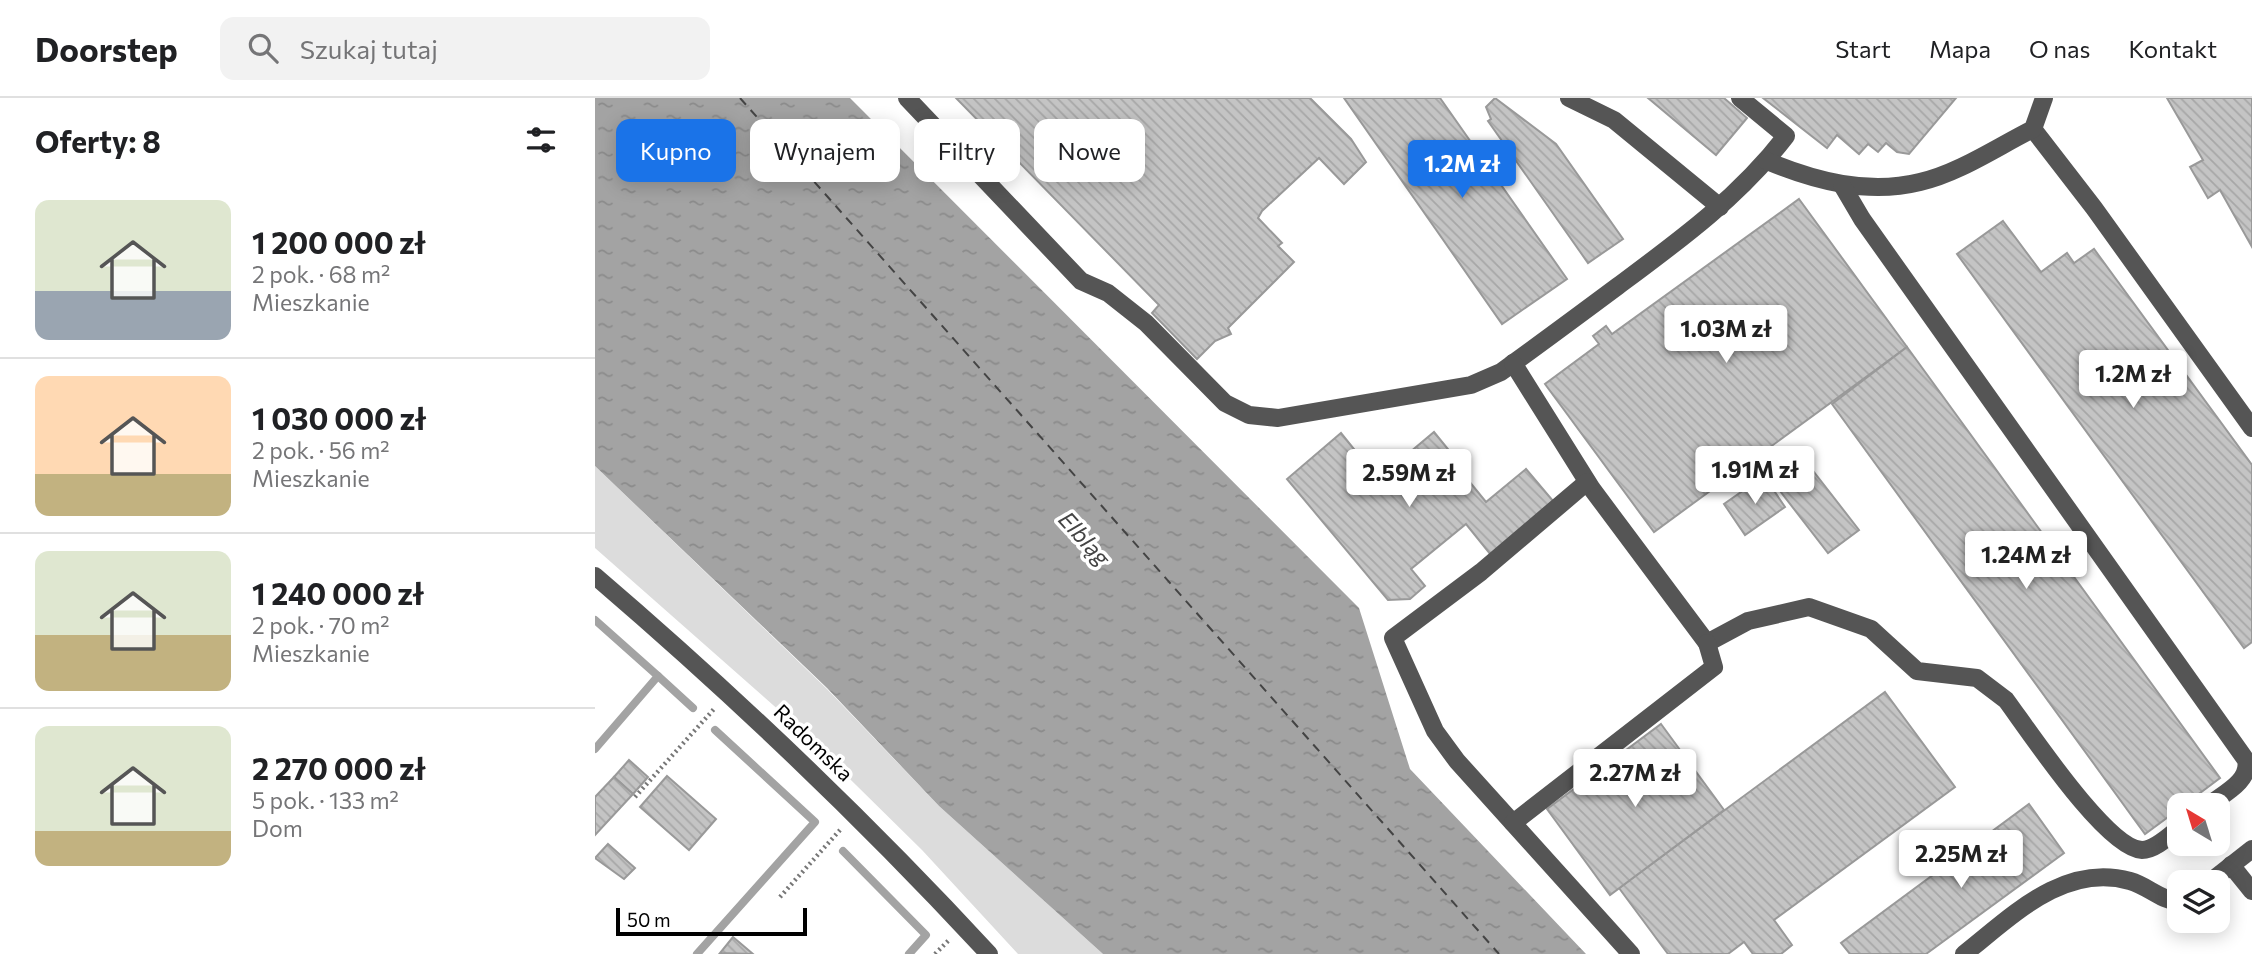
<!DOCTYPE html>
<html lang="pl">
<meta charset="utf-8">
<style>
body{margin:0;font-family:Commissioner,sans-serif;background:#f2f2f2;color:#202124;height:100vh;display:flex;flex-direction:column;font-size:26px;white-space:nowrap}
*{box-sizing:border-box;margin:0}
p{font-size:23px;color:#757577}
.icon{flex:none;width:38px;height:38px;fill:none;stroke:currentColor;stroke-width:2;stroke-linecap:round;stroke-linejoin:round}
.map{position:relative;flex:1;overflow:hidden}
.side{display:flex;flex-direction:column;background:#fff;width:595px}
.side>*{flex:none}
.guide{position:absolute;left:21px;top:21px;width:665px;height:63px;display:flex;gap:14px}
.needle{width:46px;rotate:322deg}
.controls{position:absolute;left:1572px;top:695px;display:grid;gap:14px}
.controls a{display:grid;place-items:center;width:63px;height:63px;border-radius:14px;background:#fff;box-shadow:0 4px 18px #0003;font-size:35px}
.scale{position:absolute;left:21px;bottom:18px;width:191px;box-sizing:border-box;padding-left:7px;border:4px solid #000;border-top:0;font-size:19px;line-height:24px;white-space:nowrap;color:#000;-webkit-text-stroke:5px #fff;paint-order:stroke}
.price{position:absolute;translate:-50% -60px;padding:0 16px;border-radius:7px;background:#fff;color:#222;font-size:23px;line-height:46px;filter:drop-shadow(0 2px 4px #0008)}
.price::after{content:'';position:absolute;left:50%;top:42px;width:21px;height:16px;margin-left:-10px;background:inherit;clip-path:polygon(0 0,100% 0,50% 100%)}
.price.on{background:#1a73e8;color:#fff}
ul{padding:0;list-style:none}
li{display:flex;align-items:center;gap:21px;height:175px;padding:0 35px}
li+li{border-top:2px solid #e0e0e0}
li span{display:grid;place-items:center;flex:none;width:196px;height:140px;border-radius:14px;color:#555}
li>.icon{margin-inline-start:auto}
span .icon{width:84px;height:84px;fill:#fffc;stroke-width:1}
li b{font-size:30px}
h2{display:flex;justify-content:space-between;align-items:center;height:84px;padding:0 35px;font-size:30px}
.tag{padding:0 24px;border-radius:14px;background:#fff;box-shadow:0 4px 18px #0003;font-size:24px;line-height:63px}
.tag.on{background:#1a73e8;color:#fff}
header{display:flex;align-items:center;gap:42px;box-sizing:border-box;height:98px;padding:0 35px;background:#fff;border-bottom:2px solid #e0e0e0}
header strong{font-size:33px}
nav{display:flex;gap:38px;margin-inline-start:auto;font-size:24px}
.search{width:490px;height:63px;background:#f2f2f2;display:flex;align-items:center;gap:18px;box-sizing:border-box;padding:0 24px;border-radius:14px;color:#757577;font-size:26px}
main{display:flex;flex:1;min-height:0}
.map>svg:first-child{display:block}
</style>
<header>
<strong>Doorstep</strong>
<div class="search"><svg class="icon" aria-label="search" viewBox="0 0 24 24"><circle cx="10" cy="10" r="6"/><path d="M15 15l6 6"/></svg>Szukaj tutaj</div>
<nav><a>Start</a><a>Mapa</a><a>O nas</a><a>Kontakt</a></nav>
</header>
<main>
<section class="side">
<h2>Oferty: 8<svg class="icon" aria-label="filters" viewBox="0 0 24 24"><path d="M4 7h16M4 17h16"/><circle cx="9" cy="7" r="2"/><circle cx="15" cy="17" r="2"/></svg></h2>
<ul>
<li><span style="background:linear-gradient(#dfe7d0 65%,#9aa5b1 0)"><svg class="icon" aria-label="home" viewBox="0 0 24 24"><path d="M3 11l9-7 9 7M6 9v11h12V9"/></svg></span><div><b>1 200 000 zł</b><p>2 pok. · 68 m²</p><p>Mieszkanie</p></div></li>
<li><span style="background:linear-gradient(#ffd9b3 70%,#c2b280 0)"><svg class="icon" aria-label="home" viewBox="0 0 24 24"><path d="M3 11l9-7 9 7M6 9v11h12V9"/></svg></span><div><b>1 030 000 zł</b><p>2 pok. · 56 m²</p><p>Mieszkanie</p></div></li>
<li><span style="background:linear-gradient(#dfe7d0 60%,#c2b280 0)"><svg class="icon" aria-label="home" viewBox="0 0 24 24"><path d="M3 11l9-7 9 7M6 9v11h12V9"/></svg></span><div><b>1 240 000 zł</b><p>2 pok. · 70 m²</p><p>Mieszkanie</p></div></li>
<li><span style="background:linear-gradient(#dfe7d0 75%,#c2b280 0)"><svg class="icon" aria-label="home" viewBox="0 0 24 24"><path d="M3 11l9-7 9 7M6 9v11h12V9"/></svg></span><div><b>2 270 000 zł</b><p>5 pok. · 133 m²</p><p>Dom</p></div></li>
</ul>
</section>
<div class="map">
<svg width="1657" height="856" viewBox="0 0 1657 856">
<defs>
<pattern id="water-ripples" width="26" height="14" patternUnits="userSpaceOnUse" patternTransform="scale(1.75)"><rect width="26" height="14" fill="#a3a3a3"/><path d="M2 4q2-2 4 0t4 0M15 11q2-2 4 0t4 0" fill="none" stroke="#8b8b8b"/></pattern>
<pattern id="building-back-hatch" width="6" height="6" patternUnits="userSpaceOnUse" patternTransform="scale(1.75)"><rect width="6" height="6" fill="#c4c4c4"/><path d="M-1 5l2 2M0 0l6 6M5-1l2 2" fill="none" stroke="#a7a7a7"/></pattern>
</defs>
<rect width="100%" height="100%" fill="#fff"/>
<polygon fill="#dcdcdc" points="0,368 232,591 344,708 508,856 423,856 327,752 195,622 0,450"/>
<polygon fill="url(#water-ripples)" points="0,0 255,0 764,510 815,671 991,856 508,856 344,708 232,590 0,368"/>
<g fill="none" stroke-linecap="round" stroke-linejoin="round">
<g stroke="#a3a3a3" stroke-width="8">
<polyline points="0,522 63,578 0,651"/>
<polyline points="63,578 98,610"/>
<polyline points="248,753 331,837 314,856"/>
<polyline points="102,856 220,724 120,632"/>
</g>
<polyline stroke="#444" stroke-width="2" stroke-dasharray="9 7" stroke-linecap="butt" points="145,0 904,856"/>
</g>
<g fill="url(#building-back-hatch)" stroke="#999" stroke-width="2">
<polygon points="361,0 715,0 756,41 771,64 749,86 724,60 667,113 663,120 687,145 683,148 699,164 633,230 636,236 620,243 602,261 557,215 564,207"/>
<polygon points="749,0 845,0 972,181 907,226"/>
<polygon points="900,0 961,46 1028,141 993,165 893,23 896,21 891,9"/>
<polygon points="1053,0 1129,0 1152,20 1121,57"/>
<polygon points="1168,0 1361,0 1314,56 1302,54 1291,45 1283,54 1273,46 1264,56 1242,37 1232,50"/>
<polygon points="1572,0 1657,0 1657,149 1625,92 1613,100 1595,69 1608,62"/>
<polygon points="1204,101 1312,249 1059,434 950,286 1004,246 998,238 1011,228 1017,236"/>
<polygon points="1408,123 1446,174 1472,155 1479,165 1499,151 1657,367 1657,544 1649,550 1362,156"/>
<polygon points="1312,249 1625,680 1589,707 1584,707 1584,711 1550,736 1237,306"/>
<polygon points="839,334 861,361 860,366 891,404 931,371 958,403 896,457 871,426 816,471 830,488 815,501 793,502 692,381 746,335 783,381"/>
<polygon points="1205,356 1264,432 1233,455 1175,380"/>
<polygon points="1169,378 1190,409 1150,437 1129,406"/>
<polygon points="1290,594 1360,689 1179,822 1197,847 1186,856 1158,856 1149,844 1133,856 1073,856 1024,790"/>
<polygon points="1066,626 1129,712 1015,797 952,711"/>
<polygon points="34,662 53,679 38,696 19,679"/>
<polygon points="72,678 121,721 94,752 45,709"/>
<polygon points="19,679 38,696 0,737 0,699"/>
<polygon points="1434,706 1469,755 1331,856 1255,856 1246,845"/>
<polygon points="13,746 40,770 29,781 0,760"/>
<polygon points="138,839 158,856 125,855"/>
</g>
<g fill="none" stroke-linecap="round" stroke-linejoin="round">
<g stroke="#777" stroke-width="4.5" stroke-dasharray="2 3.5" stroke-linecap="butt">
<polyline points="40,699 119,611"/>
<polyline points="185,799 245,732"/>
<polyline points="340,856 354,842"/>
</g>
<g stroke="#555" stroke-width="18">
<path d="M 312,0 L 486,183 L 513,195 L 551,225 L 630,305 L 654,317 L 683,320 L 876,287 L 906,274 C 945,246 984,217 1023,188 C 1085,142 1144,99 1191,38 L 1145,0"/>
<polyline points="974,0 1019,22 1125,109"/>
<polyline points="1438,31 1499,110 1657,330"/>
<path d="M 1172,63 C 1220,83 1273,97 1325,84 C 1364,75 1402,49 1438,31 L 1449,0"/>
<path d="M 1247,87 L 1267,121 L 1651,662 C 1656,683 1628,696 1614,707"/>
<path d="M 918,265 L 997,391 L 1112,545 L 1153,523 L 1214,509 L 1276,531 L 1322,573 L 1382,580 L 1411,602 C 1434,633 1512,751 1547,752 C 1560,752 1574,738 1584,730"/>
<polyline points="992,384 886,474 798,540 840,633 862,663 1036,856"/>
<path d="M 0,478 C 139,597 270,722 394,856"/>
<polyline points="918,725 1119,569 1112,545"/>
<polyline points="1636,767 1657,793"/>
<polyline points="1615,784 1657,751"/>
<path d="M 1369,856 C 1416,819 1469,764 1535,783 C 1553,788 1565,802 1584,804"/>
</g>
</g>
<g text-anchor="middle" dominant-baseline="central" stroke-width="7" stroke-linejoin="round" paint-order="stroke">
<g font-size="21" fill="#000" stroke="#fff">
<text transform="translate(219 644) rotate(44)">Radomska</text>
</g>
<g font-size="23" font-style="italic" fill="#444" stroke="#fff">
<text transform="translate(490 440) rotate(48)">Elbląg</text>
</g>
</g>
</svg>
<div class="controls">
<a><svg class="needle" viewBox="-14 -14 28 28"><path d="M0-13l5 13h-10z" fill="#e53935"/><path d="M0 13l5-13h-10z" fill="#757577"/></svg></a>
<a><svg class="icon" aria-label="layers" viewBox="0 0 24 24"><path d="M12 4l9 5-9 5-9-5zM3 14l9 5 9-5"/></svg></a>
</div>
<div class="scale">50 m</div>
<b class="price on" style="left:867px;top:102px">1.2M zł</b>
<b class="price" style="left:1131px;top:267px">1.03M zł</b>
<b class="price" style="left:1538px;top:312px">1.2M zł</b>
<b class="price" style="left:1160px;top:408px">1.91M zł</b>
<b class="price" style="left:814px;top:411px">2.59M zł</b>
<b class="price" style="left:1431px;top:493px">1.24M zł</b>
<b class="price" style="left:1040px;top:711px">2.27M zł</b>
<b class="price" style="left:1366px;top:792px">2.25M zł</b>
<div class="guide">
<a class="tag on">Kupno</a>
<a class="tag">Wynajem</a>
<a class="tag">Filtry</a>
<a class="tag">Nowe</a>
</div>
</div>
</main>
